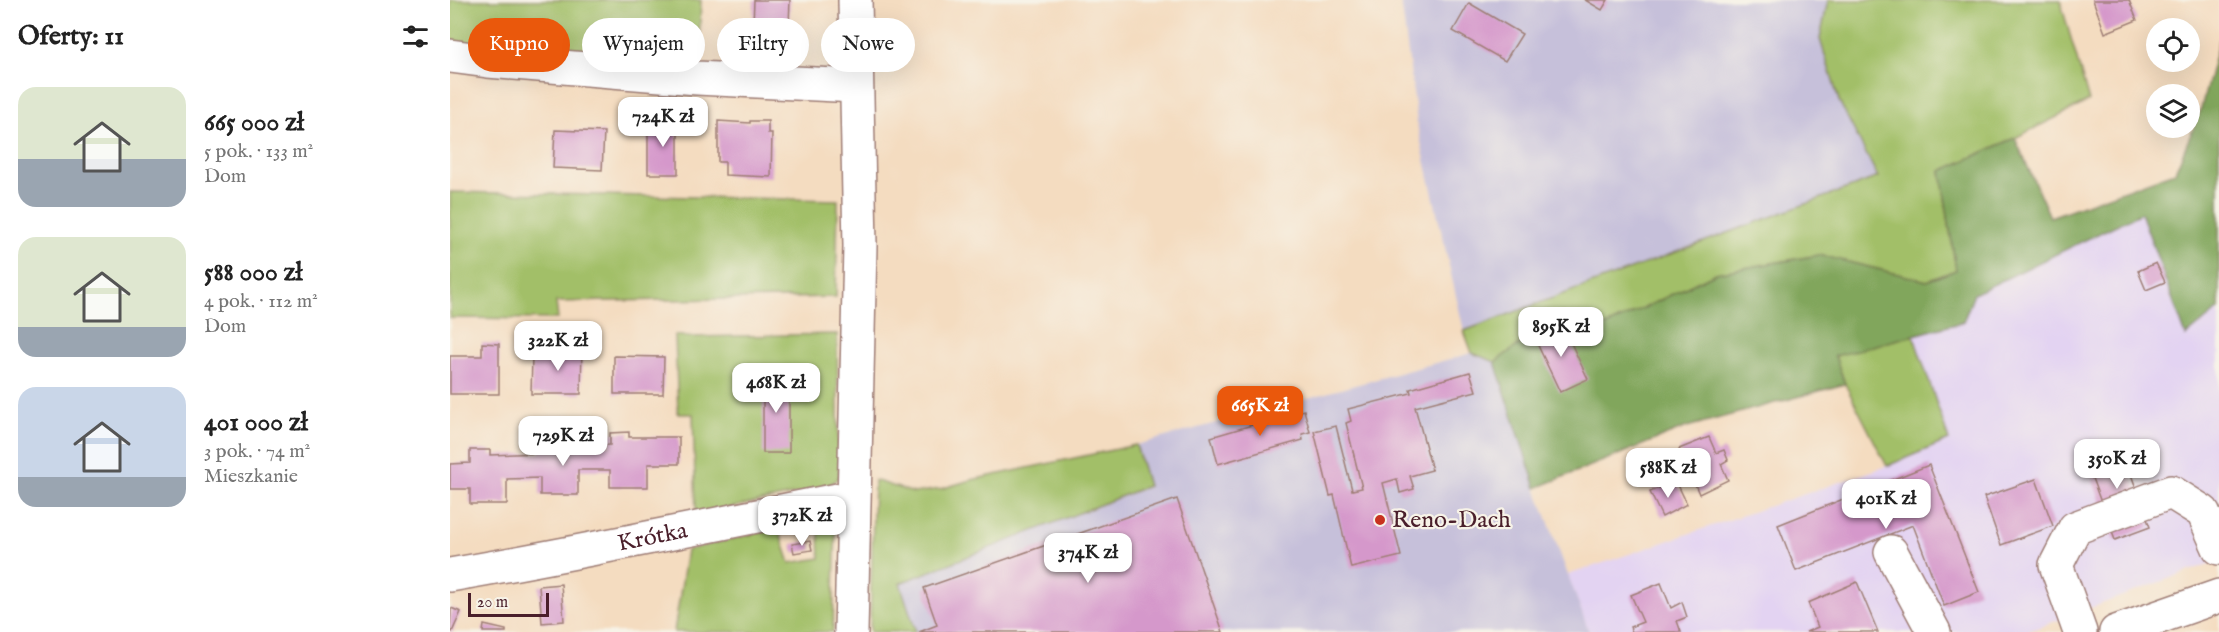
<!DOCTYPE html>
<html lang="pl">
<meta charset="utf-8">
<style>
body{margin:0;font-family:"IM FELL English",serif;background:#f2f2f2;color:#222;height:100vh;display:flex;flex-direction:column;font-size:22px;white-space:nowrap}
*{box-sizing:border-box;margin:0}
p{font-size:20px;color:#767676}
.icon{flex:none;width:33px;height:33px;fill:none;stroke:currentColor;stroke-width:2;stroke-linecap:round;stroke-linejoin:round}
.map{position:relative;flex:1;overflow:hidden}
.side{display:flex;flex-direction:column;background:#fff;width:450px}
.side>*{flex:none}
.guide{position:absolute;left:18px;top:18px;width:570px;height:54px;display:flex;gap:12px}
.buttons{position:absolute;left:1696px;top:18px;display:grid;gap:12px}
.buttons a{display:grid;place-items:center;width:54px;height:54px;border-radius:50%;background:#fff;box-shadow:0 6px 24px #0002;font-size:30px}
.scale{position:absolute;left:18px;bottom:15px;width:81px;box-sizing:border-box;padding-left:6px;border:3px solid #4a1f2b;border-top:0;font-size:16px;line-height:21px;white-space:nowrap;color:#4a1f2b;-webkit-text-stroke:4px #f7f3e8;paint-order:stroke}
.price{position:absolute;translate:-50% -51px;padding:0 14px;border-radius:12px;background:#fff;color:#222;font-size:20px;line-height:39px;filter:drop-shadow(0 2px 3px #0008)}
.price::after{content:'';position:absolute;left:50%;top:36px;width:18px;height:14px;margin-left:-9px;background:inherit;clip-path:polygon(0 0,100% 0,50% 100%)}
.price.selected{background:#ea580c;color:#fff}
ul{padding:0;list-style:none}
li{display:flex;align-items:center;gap:18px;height:150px;padding:0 18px}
li span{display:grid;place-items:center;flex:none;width:168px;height:120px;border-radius:18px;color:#555}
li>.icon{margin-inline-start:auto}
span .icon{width:72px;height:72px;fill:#fffc;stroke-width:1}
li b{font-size:26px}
h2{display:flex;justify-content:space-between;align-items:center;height:72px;padding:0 18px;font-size:26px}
.pill{padding:0 21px;border-radius:27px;background:#fff;box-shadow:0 6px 24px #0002;font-size:21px;line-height:54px}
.pill.selected{background:#ea580c;color:#fff}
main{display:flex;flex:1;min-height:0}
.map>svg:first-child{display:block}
</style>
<main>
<section class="side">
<h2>Oferty: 11<svg class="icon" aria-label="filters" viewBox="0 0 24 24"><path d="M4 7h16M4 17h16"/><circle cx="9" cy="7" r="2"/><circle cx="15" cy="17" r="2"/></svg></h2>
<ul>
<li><span style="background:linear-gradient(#dfe7d0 60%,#9aa5b1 0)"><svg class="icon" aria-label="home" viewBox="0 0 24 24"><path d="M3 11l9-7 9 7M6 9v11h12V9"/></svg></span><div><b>665 000 zł</b><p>5 pok. · 133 m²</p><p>Dom</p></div></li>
<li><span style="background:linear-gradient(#dfe7d0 75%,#9aa5b1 0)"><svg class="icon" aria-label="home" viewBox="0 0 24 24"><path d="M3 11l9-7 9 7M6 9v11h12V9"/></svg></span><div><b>588 000 zł</b><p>4 pok. · 112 m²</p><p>Dom</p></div></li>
<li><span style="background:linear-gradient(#c9d6e8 75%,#9aa5b1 0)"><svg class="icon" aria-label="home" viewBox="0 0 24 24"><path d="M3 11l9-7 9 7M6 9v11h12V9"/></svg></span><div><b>401 000 zł</b><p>3 pok. · 74 m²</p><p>Mieszkanie</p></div></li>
</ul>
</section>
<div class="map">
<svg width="1769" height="632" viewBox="0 0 1769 632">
<rect width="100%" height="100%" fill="#f7f3e8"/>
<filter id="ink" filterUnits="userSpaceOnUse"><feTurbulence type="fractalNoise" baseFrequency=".0167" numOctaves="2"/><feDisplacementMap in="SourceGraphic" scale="12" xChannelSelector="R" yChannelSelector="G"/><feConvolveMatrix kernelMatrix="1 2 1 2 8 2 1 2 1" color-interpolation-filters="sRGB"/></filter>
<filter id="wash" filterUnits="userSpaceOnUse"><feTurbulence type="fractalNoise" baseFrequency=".008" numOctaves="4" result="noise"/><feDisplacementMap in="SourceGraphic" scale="24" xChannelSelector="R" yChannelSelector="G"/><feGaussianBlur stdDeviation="1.35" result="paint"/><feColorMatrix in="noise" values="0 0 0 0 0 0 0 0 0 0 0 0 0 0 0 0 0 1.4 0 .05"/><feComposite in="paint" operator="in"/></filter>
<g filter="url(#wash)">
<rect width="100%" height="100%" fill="#f4dcc0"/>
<polygon fill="#e3d3f2" points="1691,213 1736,335 1769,309 1769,560 1576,632 1139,632 1118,575 1437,466 1499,440 1463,334 1513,322 1524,294"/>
<g fill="#c6c0da">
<polygon points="951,0 1378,0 1370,40 1389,101 1429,177 1014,331 968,129"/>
<polygon points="1022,353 1045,362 1086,488 1139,632 466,632 450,583 698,487 686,445"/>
</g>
<g fill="#a2bf67" stroke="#766f49" stroke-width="1.5">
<polygon points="0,0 251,0 248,69 0,47"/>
<polygon points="1378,0 1610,0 1639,101 1565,138 1491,171 1506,270 1477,281 1369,255 1266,273 1136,336 1113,314 1045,362 1022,353 1014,331 1428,177 1389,101 1370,39"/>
<polygon points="0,192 388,200 386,297 106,302 108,319 0,318"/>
<polygon points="387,334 389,477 376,488 246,515 243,414 228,414 225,335 239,337"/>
<polygon points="1463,334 1499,440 1437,466 1395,384 1385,356"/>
<polygon points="686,445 698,486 450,583 466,632 420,632 424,480 464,493 490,489 521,480"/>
<polygon points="386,520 383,632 224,632 237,550 328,528 340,563 370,558 369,534 357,521"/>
</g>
<polygon fill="#81a65c" stroke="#666244" stroke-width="1.5" points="1769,40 1769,309 1736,336 1691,213 1524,294 1513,322 1385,356 1395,384 1237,427 1086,488 1045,362 1113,313 1136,336 1266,273 1369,255 1477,281 1506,270 1491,171 1565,138 1600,217 1725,172 1750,112"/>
<g id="blocks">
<g fill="#d598cb">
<polygon points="304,0 340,0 339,25 303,24"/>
<polygon points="1135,0 1158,0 1152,10"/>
<polygon points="1643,0 1679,0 1687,20 1655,33"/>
<polygon points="1019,3 1072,34 1055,61 1003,31"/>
<polygon points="268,121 300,123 300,121 318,121 318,133 322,133 321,177 275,175 275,162 268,162"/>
<rect x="198" y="122" width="30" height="52"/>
<polygon points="105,130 154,132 152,170 103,168"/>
<polygon points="1706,263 1715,282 1696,290 1688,271"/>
<polygon points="1112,324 1138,379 1110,392 1084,337"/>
<polygon points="32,343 49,344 49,394 0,394 0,356 32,356"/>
<polygon points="114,344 132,344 131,394 81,394 82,356 114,356"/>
<polygon points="164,356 214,357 213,394 164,394"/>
<polygon points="1020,372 1026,391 965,407 982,470 960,476 964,489 950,493 947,479 933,483 951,556 901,568 884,495 880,496 864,431 886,426 902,490 912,488 896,423 901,421 898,409 961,393 960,389"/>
<rect x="313" y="374" width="26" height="79"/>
<polygon points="854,410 860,432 852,434 853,440 768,464 761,437"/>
<polygon points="179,432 179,437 229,437 229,464 198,464 198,487 160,487 160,470 128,470 128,495 90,495 90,478 57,479 57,504 20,504 20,489 0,489 0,464 20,463 20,450 40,450 40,455 90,453 90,442 108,441 108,446 160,445 160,433"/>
<polygon points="1259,437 1266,453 1274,450 1278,460 1271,464 1278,480 1249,494 1242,477 1237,480 1232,469 1237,466 1229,449"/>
<polygon points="1669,441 1700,527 1665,540 1633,454"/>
<polygon points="1479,465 1529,592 1494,606 1463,525 1346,571 1328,525"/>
<polygon points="1586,479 1603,526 1551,545 1534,497"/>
<polygon points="1219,483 1221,486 1227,483 1237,504 1212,517 1200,492"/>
<polygon points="727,499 773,632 469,632 487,625 474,588"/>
<polygon points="360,541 362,550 344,553 342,544"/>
<polygon points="1407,582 1428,632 1356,632 1368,627 1358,603"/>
<polygon points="1211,583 1221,608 1232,602 1237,617 1227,621 1231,632 1182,632 1180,627 1193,622 1181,595"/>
<polygon points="111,584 114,621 92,623 89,586"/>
<polygon points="1,608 11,612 2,632 0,632"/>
<polygon points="34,625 56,630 56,632 33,632"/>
</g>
</g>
</g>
<g filter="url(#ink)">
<use href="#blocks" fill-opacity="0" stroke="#9f7e76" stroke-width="1.5"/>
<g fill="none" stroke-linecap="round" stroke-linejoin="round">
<defs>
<g id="minor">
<polyline points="0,56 38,61 247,78 406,86"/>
<polyline points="1441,552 1484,632"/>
<path id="s1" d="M 0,575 C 135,552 269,523 403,497"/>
<polyline points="401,632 410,246 405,0"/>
<polyline points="1630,632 1606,565 1625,528 1721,492 1753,512 1769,548"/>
<polyline points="1666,632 1769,596"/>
</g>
</defs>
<use href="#minor" stroke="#9f7e76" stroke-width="36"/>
<use href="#minor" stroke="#fff" stroke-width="33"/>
</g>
</g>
<circle fill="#c8321e" stroke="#f7f3e8" stroke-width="2" cx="930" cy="520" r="6"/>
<g text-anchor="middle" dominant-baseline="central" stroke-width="4.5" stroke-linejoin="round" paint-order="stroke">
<g font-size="24" fill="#4a1f2b" stroke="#f7f3e8" text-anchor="start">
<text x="942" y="520">Reno-Dach</text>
</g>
<g font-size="24" fill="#4a1f2b" stroke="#f7f3e8">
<text stroke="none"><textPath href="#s1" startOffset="206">Krótka</textPath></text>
</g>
</g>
</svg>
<div class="buttons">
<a><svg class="icon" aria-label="locate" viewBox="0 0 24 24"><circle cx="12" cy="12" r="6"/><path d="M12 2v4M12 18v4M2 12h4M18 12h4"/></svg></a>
<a><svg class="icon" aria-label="layers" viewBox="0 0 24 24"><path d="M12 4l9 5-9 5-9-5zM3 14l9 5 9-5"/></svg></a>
</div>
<div class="scale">20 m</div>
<b class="price" style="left:213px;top:148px">724K zł</b>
<b class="price" style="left:1111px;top:358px">895K zł</b>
<b class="price" style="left:108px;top:372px">322K zł</b>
<b class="price" style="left:326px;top:414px">468K zł</b>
<b class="price selected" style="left:810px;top:437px">665K zł</b>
<b class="price" style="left:113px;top:467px">729K zł</b>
<b class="price" style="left:1667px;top:490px">350K zł</b>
<b class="price" style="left:1218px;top:499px">588K zł</b>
<b class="price" style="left:1436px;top:530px">401K zł</b>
<b class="price" style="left:352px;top:547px">372K zł</b>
<b class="price" style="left:638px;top:584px">374K zł</b>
<div class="guide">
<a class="pill selected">Kupno</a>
<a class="pill">Wynajem</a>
<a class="pill">Filtry</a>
<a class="pill">Nowe</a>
</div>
</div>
</main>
